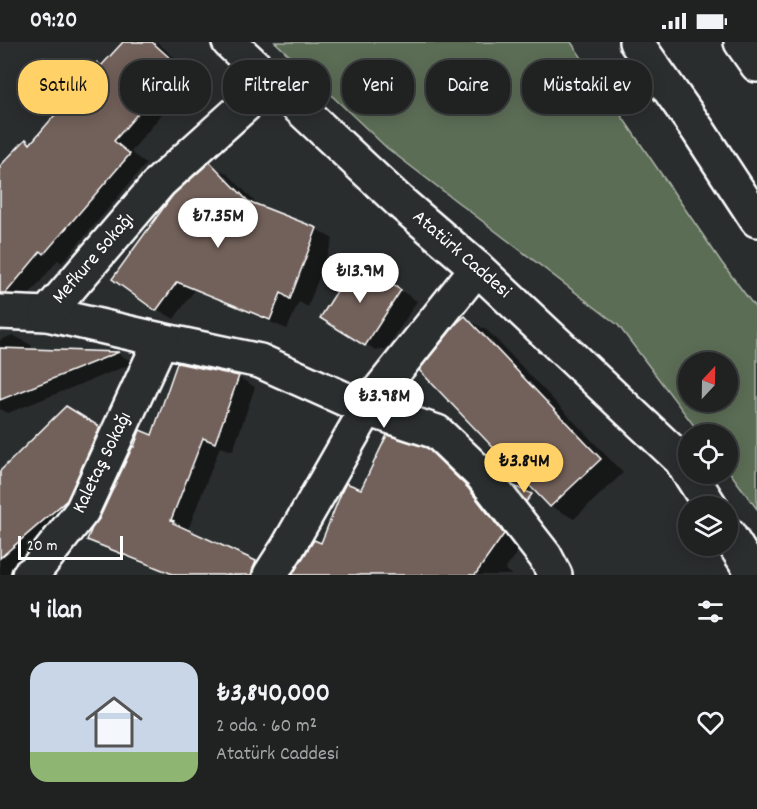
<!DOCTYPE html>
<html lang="tr">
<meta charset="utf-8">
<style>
body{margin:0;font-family:Dekko,sans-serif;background:#282a2a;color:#f1f3f6;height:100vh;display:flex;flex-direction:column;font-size:22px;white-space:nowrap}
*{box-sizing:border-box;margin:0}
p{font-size:20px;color:#a2a4a5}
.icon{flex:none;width:33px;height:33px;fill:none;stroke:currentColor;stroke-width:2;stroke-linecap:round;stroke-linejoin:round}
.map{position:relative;height:533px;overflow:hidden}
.sheet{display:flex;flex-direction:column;background:#202222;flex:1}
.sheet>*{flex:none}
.hud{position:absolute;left:18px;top:18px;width:722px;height:54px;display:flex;gap:12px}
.needle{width:39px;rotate:22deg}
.buttons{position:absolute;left:678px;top:310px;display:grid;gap:12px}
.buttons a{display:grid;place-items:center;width:60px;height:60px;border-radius:50%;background:#202222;box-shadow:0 3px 15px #0003,0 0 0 2px #3d3f40;font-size:30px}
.scale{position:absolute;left:18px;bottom:15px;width:105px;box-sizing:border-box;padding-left:6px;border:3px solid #fff;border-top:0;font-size:16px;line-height:21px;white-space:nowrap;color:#fff;-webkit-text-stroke:4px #2a2d2e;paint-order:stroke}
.price{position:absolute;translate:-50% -51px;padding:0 14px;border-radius:21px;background:#fff;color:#222;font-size:20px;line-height:39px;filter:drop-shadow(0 2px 3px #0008)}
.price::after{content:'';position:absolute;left:50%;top:36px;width:18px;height:14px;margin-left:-9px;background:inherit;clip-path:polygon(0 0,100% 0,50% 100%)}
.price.selected{background:#ffd166;color:#111}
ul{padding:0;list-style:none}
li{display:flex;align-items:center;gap:18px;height:150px;padding:0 30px}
li span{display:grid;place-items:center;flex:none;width:168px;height:120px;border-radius:18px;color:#555}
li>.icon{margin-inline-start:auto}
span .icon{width:72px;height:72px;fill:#fffc;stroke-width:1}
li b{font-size:26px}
h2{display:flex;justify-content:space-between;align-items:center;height:72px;padding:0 30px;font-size:26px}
.pill{padding:0 21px;border-radius:24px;background:#202222;box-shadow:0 3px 15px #0003,0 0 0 2px #3d3f40;font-size:21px;line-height:54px}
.pill.selected{background:#ffd166;color:#111}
.status{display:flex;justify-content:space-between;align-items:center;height:42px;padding:0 30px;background:#202222;direction:ltr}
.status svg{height:16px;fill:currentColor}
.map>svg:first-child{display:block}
</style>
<div class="status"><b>09:20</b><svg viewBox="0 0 49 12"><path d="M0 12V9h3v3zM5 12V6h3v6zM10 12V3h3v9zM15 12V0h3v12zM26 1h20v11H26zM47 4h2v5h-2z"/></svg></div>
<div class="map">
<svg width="757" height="533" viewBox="0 0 757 533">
<rect width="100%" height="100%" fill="#2a2d2e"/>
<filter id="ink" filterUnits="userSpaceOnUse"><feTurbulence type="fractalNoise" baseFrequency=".0167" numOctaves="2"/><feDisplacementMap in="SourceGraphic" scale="12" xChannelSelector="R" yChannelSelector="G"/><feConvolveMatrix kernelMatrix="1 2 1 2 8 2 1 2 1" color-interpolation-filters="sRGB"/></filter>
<g filter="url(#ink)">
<path fill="#5c6d56" stroke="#aeb6aa" stroke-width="1.5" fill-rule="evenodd" d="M 275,0 L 571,0 L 722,221 L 757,268 L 757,467 L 728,428 L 728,393 L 701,393 L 618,283 L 387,106 ZM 688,321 L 728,321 L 728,360 L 688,360 Z"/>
<g fill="#0007">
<polygon points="125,0 157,0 188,28 154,65 162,72 131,110 146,122 62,221 58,218 23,261 16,261 0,252 0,127 26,99 32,102 98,22 102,25"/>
<polygon points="210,122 228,132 260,165 316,187 333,197 308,265 299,260 287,287 195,248 174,277 157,267"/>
<polygon points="374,231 417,259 386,308 376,308 358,298"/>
<polygon points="465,276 488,289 623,431 574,477 551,464"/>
<polygon points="13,293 31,303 33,309 119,312 134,321 8,371 0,367 0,298"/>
<polygon points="238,335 255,345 233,409 220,405 188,488 153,526 107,507 89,497 153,395"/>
<polygon points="83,375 116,396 58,489 47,483 36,502 30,533 0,533 0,431"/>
<polygon points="426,408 446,419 487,458 522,504 505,528 512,533 294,533 314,500 322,503 362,449"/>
<polygon points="199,494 256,521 275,532 274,533 171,533"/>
</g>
<g fill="#72615a" stroke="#fff" stroke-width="1.5">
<polygon points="123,0 152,0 171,17 137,54 146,62 114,99 130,112 44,212 41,209 6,251 0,251 0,124 26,97 30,102 72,53 70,52 97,20 101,24"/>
<polygon points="210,120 248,159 317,186 290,257 281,251 270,278 177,240 156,269 112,237 164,165 173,153"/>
<polygon points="356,219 401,248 365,304 320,276"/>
<polygon points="465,274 601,417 550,465 419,328 457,281"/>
<polygon points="0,306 119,310 0,358"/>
<polygon points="177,321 239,334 215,401 203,396 171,478 174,479 173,481 256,519 251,533 175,533 87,498 92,486 99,477 133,404 134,405 140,388 152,393"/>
<polygon points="66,364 100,385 67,458 0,516 0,429"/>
<polygon points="387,393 427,406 468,446 504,492 475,533 292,533 314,498 321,501 342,449 346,441 361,447"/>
<polygon points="514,444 532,452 526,460"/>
</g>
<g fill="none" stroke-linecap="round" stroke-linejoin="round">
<defs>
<g id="minor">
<polyline points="229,0 400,160 477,226 681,418 688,430"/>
<polyline points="0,270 47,272 161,298 260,319 367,367 437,390 482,433 545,514 555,533"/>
<polyline points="47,272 160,140 272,39"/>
<polyline points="690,432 711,465"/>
<polyline points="728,492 754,533"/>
<polyline points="29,533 35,529 82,469 161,298"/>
<polyline points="270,533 288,505 372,358 477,226"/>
</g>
<g id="highway">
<polyline points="636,0 698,88 757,178"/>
<polyline points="741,0 757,23"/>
</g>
</defs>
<use href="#minor" stroke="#fff" stroke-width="38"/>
<use href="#highway" stroke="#fff" stroke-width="38"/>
<use href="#minor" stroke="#2a2d2e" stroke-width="33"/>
<use href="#highway" stroke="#2a2d2e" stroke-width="33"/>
</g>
</g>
<g text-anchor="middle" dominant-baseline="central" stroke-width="4.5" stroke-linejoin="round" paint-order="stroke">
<g font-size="20" fill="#fff" stroke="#2a2d2e">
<text transform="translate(461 213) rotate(41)">Atatürk Caddesi</text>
<text transform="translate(94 217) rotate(-49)">Mefkure Sokağı</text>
<text transform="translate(103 421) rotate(-64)">Kaletaş Sokağı</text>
</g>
</g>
</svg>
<div class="buttons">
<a><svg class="needle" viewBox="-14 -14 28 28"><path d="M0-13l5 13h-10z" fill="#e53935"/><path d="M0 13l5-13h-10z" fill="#a2a4a5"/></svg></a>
<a><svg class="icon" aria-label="locate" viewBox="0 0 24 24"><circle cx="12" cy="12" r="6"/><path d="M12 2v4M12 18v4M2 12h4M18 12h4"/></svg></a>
<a><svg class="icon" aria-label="layers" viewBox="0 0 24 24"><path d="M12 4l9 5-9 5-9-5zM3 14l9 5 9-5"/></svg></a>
</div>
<div class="scale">20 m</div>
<b class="price" style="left:218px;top:207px">₺7.35M</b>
<b class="price" style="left:360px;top:262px">₺13.9M</b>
<b class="price" style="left:384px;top:387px">₺3.98M</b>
<b class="price selected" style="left:524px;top:452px">₺3.84M</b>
<div class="hud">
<a class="pill selected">Satılık</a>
<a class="pill">Kiralık</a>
<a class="pill">Filtreler</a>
<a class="pill">Yeni</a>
<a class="pill">Daire</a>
<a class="pill">Müstakil ev</a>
</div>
</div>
<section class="sheet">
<h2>4 ilan<svg class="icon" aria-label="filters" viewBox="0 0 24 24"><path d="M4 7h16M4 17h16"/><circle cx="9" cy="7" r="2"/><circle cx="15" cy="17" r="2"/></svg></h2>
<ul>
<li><span style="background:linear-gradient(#c9d6e8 75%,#8fb573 0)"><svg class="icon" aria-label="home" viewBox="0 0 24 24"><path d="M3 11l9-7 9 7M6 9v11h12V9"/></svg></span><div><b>₺3,840,000</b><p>2 oda · 60 m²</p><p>Atatürk Caddesi</p></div><svg class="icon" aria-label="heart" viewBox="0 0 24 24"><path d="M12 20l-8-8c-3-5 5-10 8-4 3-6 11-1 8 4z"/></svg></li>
</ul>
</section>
